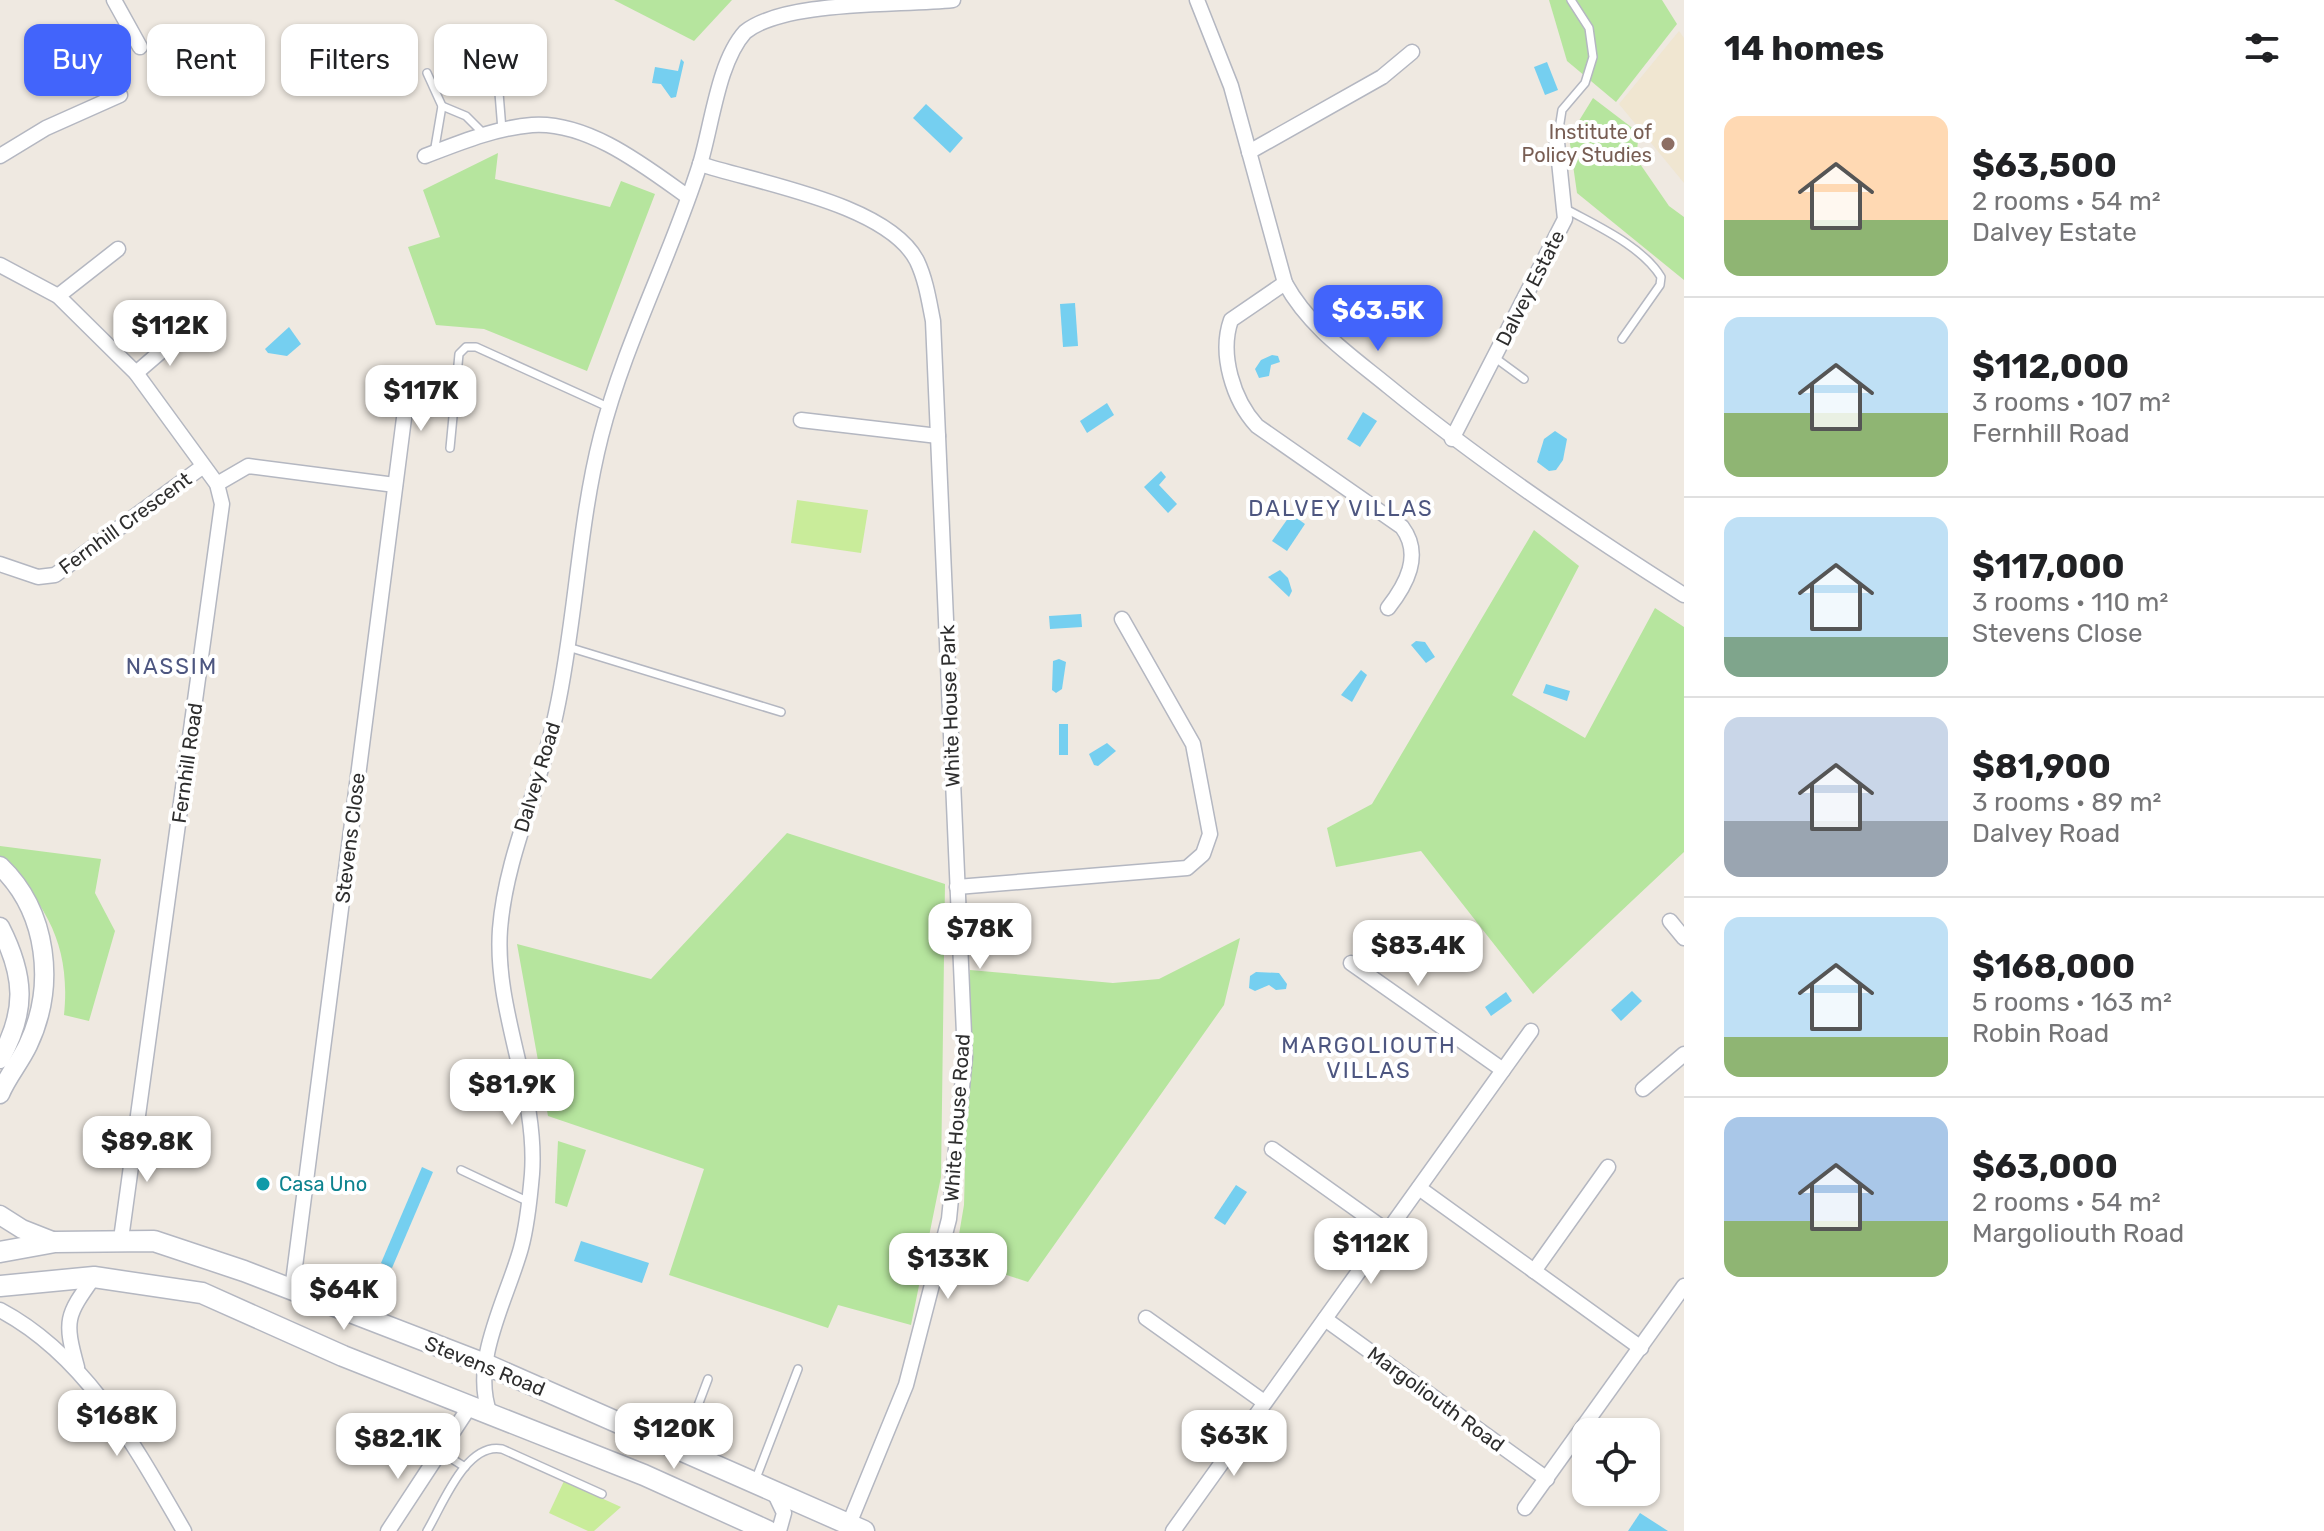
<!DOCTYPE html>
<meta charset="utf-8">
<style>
body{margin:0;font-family:Rubik,sans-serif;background:#f2f2f2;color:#202124;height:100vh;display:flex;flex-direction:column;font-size:30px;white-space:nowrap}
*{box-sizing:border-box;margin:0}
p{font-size:26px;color:#757577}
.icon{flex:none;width:44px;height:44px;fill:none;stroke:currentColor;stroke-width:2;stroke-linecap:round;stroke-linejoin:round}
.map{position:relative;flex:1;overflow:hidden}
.panel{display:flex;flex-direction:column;background:#fff;width:640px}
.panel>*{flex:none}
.hud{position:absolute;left:24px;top:24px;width:760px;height:72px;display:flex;gap:16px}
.buttons{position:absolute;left:1572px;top:1418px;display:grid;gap:16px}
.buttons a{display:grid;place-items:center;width:88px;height:88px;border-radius:16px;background:#fff;box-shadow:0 2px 6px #0004;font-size:40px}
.price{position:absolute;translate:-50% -68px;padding:0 18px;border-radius:16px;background:#fff;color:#222;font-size:26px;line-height:52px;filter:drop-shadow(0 2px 4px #0008)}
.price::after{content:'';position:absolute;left:50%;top:48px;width:24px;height:18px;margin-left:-12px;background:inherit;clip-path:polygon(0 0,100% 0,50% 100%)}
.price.active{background:#4264fb;color:#fff}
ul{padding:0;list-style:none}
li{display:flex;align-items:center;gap:24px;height:200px;padding:0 40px}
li+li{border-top:2px solid #e0e0e0}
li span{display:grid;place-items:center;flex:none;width:224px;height:160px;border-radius:16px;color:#555}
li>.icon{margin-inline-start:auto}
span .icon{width:96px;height:96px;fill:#fffc;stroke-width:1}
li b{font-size:34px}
h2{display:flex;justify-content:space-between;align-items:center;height:96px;padding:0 40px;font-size:34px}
.tag{padding:0 28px;border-radius:16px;background:#fff;box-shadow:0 2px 6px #0004;font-size:28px;line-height:72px}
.tag.active{background:#4264fb;color:#fff}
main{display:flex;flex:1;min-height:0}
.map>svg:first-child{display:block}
</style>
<main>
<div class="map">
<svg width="1684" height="1531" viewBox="0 0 1684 1531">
<rect width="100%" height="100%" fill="#efe9e1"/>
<polygon fill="#f0e6d1" points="1679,31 1684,38 1684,183 1619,104"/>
<g fill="#b6e59e">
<polygon points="614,0 732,0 694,41"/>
<polygon points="1549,0 1662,0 1677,24 1616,102 1567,61"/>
<polygon points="1593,98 1639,133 1636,158 1669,206 1684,217 1684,280 1577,193 1569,137"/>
<polygon points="498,153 495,179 610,207 621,181 655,194 587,371 484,329 436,325 408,247 440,237 423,190"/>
<polygon points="1534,530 1579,566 1512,695 1585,738 1655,608 1684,627 1684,852 1533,994 1421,851 1336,867 1327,828 1372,804"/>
<polygon points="787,833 945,884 941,1177 911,1325 838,1305 828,1328 669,1275 704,1169 548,1116 517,944 651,979"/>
<path d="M 0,846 L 101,859 L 95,893 L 115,931 L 89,1021 L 64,1015 C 71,946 47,905 0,857 Z"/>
<polygon points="1240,938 1224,1005 1028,1282 955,1258 964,1205 970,970 1113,983 1159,979"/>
<polygon points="558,1141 586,1150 567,1207 555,1203"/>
</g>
<g fill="#c9ec9a">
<polygon points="107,27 124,61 58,93 43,57"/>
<polygon points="797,500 868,510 861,553 791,543"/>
<polygon points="564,1481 621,1507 594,1531 588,1531 549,1513"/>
</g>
<g fill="#75cff0">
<polygon points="681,59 684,62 676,97 671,98 661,84 652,83 655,67 678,71"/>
<polygon points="1547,62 1558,90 1545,95 1534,67"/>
<polygon points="926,104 963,138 950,153 913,118"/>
<polygon points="1075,303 1078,346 1063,347 1060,304"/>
<polygon points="289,327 301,344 287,356 268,353 265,349"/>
<polygon points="1272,355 1278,356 1280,362 1271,365 1269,376 1259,378 1255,369 1261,360"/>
<polygon points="1107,403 1114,415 1087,433 1080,421"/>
<polygon points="1363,412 1377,421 1360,447 1347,439"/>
<polygon points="1555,431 1567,439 1563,460 1556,470 1549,471 1537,462 1544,439"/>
<polygon points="1161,471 1166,477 1159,485 1177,504 1168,513 1144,487"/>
<polygon points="1291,514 1305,524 1287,551 1272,541"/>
<polygon points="1280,570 1288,578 1292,591 1289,597 1268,577"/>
<polygon points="1081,614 1082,627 1050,629 1049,616"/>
<polygon points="1416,641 1425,642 1435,657 1426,663 1411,645"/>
<polygon points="1059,659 1066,662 1062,689 1056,693 1052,690 1053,661"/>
<polygon points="1361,670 1367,675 1352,702 1341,695"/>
<polygon points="1546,684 1570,691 1567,701 1543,693"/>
<rect x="1059" y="724" width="9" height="31"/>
<polygon points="1107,743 1116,751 1098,766 1094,765 1089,754"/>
<polygon points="1414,938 1416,946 1401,955 1391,951 1393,943"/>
<polygon points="1256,972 1279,973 1287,984 1286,989 1276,990 1269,985 1255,991 1249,988 1250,976"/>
<polygon points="1632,991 1642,1001 1621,1021 1611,1010"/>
<polygon points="1506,992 1512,1001 1491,1016 1485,1007"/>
<polygon points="422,1167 433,1172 392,1268 381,1263"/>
<polygon points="1236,1185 1247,1192 1225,1225 1214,1218"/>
<polygon points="581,1241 649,1263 642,1283 574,1261"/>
<polygon points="1640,1513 1668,1531 1628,1531"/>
</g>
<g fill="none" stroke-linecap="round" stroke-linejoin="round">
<defs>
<g id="service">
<polyline points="497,68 502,130"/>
<polyline points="427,73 442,106 434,153"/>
<polyline points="442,106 466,116 484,134"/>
<polyline points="1557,142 1562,110 1585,83 1593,57 1589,28 1571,0"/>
<path d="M 1566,209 C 1597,226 1642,246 1661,277 L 1660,285 L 1622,339"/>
<polyline points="1494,357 1524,379"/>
<polyline points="408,387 456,390"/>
<polyline points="450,448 459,354 466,347 476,347 608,407"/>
<polyline points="568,647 781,712"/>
<polyline points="461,1170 527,1201"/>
<polyline points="682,1448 708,1379"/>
<polyline points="441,1452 465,1467"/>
<polyline points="755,1481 798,1369"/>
<path d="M 427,1531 C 443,1504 466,1442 502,1449 L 602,1494"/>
</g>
<g id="minor">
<polyline points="114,0 140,47"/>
<path d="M 1197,0 L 1231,86 L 1285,283 C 1309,327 1350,355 1388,386 C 1482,463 1581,530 1684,595"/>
<polyline points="1249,152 1382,77 1412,52"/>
<polyline points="0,156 46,128 120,95"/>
<path d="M 425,156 C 459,143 495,128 532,125 C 588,121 646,167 688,197"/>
<path d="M 700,164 C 758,183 888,204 917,261 C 926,280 929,301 933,321 L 965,1057 L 949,1219 L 906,1385 L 849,1524"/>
<polyline points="0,265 58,296 136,373 217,484 222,504 121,1239"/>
<path d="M 1285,283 L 1231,320 C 1219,354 1233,400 1257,426 L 1402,527 C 1423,555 1406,585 1388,608"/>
<polyline points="58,296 118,249"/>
<polyline points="136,373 179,336"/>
<polyline points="801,420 938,436"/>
<polyline points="1452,439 1565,219 1557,142"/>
<polyline points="217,484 248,466 395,485"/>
<polyline points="0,564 38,577 55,575 202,467"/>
<polyline points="957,887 1187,868 1203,854 1210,834 1193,744 1122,619"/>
<polyline points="1670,921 1684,938"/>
<polyline points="1351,963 1503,1070"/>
<polyline points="1643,1089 1684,1054"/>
<polyline points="1272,1149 1387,1231"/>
<polyline points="1419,1188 1641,1348"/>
<polyline points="1534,1271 1608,1167"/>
<polyline points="292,1290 408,387"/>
<path d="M 0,1310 C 87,1356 136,1448 184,1531"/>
<polyline points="1146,1318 1264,1402"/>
<polyline points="1325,1319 1547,1479"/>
<path d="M 77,1367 C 64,1320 66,1316 94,1277"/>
<path d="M 490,1414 C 470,1362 507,1299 521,1248 C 527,1226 530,1197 532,1174 C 538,1091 494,1012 500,929 C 506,854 541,786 556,713 C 576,622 578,526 601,436 C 625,342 671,256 700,164 C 712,125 718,62 745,32 C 785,0 897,6 953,0"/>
<polyline points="774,1492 784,1513 779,1531"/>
<polyline points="1525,1508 1684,1286"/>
<polyline points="388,1531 470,1406"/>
<polyline points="1173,1531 1531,1031"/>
</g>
<g id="tertiary">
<path d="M 0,866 C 48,912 56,986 28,1045 C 20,1062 7,1077 0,1094"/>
<path d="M 0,927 C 25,976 27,1011 0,1059"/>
<polyline points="0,1215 22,1229 55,1242"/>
</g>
<g id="secondary">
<polyline points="0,1252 55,1242 154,1241 244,1271 485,1364 864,1531"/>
<polyline points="0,1286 94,1277 202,1293 343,1356 644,1475 768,1531"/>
</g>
</defs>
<use href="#service" stroke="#b4b7c1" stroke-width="10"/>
<use href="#minor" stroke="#b4b7c1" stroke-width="17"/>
<use href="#tertiary" stroke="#b4b7c1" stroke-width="21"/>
<use href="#secondary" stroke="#b4b7c1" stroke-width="23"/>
<use href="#service" stroke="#fff" stroke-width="7"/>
<use href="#minor" stroke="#fff" stroke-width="14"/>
<use href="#tertiary" stroke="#fff" stroke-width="18"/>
<use href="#secondary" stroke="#fff" stroke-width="20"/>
</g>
<circle fill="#8d6e63" stroke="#fff" stroke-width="3" cx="1668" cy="144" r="8"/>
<circle fill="#0f9aa8" stroke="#fff" stroke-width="3" cx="263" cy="1184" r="8"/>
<g text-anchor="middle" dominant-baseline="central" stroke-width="8" stroke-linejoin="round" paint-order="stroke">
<g font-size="20" fill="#785e54" stroke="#fff" text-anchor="end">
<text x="1652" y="132">Institute of<tspan x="1652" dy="23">Policy Studies</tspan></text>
</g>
<g font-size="20" fill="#2e2e2e" stroke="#fff">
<text transform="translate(1530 288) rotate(-63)">Dalvey Estate</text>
<text transform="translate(125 523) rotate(-36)">Fernhill Crescent</text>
<text transform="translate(950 706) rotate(-92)">White House Park</text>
<text transform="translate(187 763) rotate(-82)">Fernhill Road</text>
<text transform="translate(537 777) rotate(-73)">Dalvey Road</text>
<text transform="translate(350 838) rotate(-83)">Stevens Close</text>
<text transform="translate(957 1118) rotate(-86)">White House Road</text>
<text transform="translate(485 1366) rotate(22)">Stevens Road</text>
<text transform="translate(1436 1399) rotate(36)">Margoliouth Road</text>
</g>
<g font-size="20" fill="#0d838f" stroke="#fff" text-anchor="start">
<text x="279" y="1184">Casa Uno</text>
</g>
<g font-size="22" letter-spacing="2" fill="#4d5680" stroke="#fff">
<text x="1341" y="508">DALVEY VILLAS</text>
<text x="172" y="666">NASSIM</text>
<text x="1369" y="1045">MARGOLIOUTH<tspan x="1369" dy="25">VILLAS</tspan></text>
</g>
</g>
</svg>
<div class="buttons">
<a><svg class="icon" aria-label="locate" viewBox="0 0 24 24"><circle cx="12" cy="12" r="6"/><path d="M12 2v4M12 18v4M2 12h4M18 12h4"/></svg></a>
</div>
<b class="price active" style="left:1378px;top:353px">$63.5K</b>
<b class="price" style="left:170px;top:368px">$112K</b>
<b class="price" style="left:421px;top:433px">$117K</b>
<b class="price" style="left:980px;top:971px">$78K</b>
<b class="price" style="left:1418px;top:988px">$83.4K</b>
<b class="price" style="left:512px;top:1127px">$81.9K</b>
<b class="price" style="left:147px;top:1184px">$89.8K</b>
<b class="price" style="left:1371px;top:1286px">$112K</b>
<b class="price" style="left:948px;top:1301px">$133K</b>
<b class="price" style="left:344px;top:1332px">$64K</b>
<b class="price" style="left:117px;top:1458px">$168K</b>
<b class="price" style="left:674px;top:1471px">$120K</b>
<b class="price" style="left:1234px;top:1478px">$63K</b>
<b class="price" style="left:398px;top:1481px">$82.1K</b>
<div class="hud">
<a class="tag active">Buy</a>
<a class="tag">Rent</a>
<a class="tag">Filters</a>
<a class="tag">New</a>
</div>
</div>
<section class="panel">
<h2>14 homes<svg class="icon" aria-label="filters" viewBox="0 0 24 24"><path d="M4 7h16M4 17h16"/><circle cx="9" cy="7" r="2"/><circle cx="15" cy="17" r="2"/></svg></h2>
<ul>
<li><span style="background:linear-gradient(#ffd9b3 65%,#8fb573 0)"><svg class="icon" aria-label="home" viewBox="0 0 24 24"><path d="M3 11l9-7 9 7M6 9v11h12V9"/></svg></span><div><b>$63,500</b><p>2 rooms · 54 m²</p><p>Dalvey Estate</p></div></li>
<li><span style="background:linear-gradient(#bfe0f5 60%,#8fb573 0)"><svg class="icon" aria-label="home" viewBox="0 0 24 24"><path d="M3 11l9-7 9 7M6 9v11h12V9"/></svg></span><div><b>$112,000</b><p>3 rooms · 107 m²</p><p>Fernhill Road</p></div></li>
<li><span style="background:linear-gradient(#bfe0f5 75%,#7fa58c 0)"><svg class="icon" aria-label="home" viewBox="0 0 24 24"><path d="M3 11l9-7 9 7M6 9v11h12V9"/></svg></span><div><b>$117,000</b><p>3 rooms · 110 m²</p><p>Stevens Close</p></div></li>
<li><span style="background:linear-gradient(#c9d6e8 65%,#9aa5b1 0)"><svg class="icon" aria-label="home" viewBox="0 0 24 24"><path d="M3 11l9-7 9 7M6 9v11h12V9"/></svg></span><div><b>$81,900</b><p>3 rooms · 89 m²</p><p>Dalvey Road</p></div></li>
<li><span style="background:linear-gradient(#bfe0f5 75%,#8fb573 0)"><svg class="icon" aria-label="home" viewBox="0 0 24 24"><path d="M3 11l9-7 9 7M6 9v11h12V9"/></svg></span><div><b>$168,000</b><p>5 rooms · 163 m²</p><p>Robin Road</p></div></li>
<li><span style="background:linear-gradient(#a9c7e8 65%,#8fb573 0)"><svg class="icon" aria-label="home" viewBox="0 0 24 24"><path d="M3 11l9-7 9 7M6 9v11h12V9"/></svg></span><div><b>$63,000</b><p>2 rooms · 54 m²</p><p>Margoliouth Road</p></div></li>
</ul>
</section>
</main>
